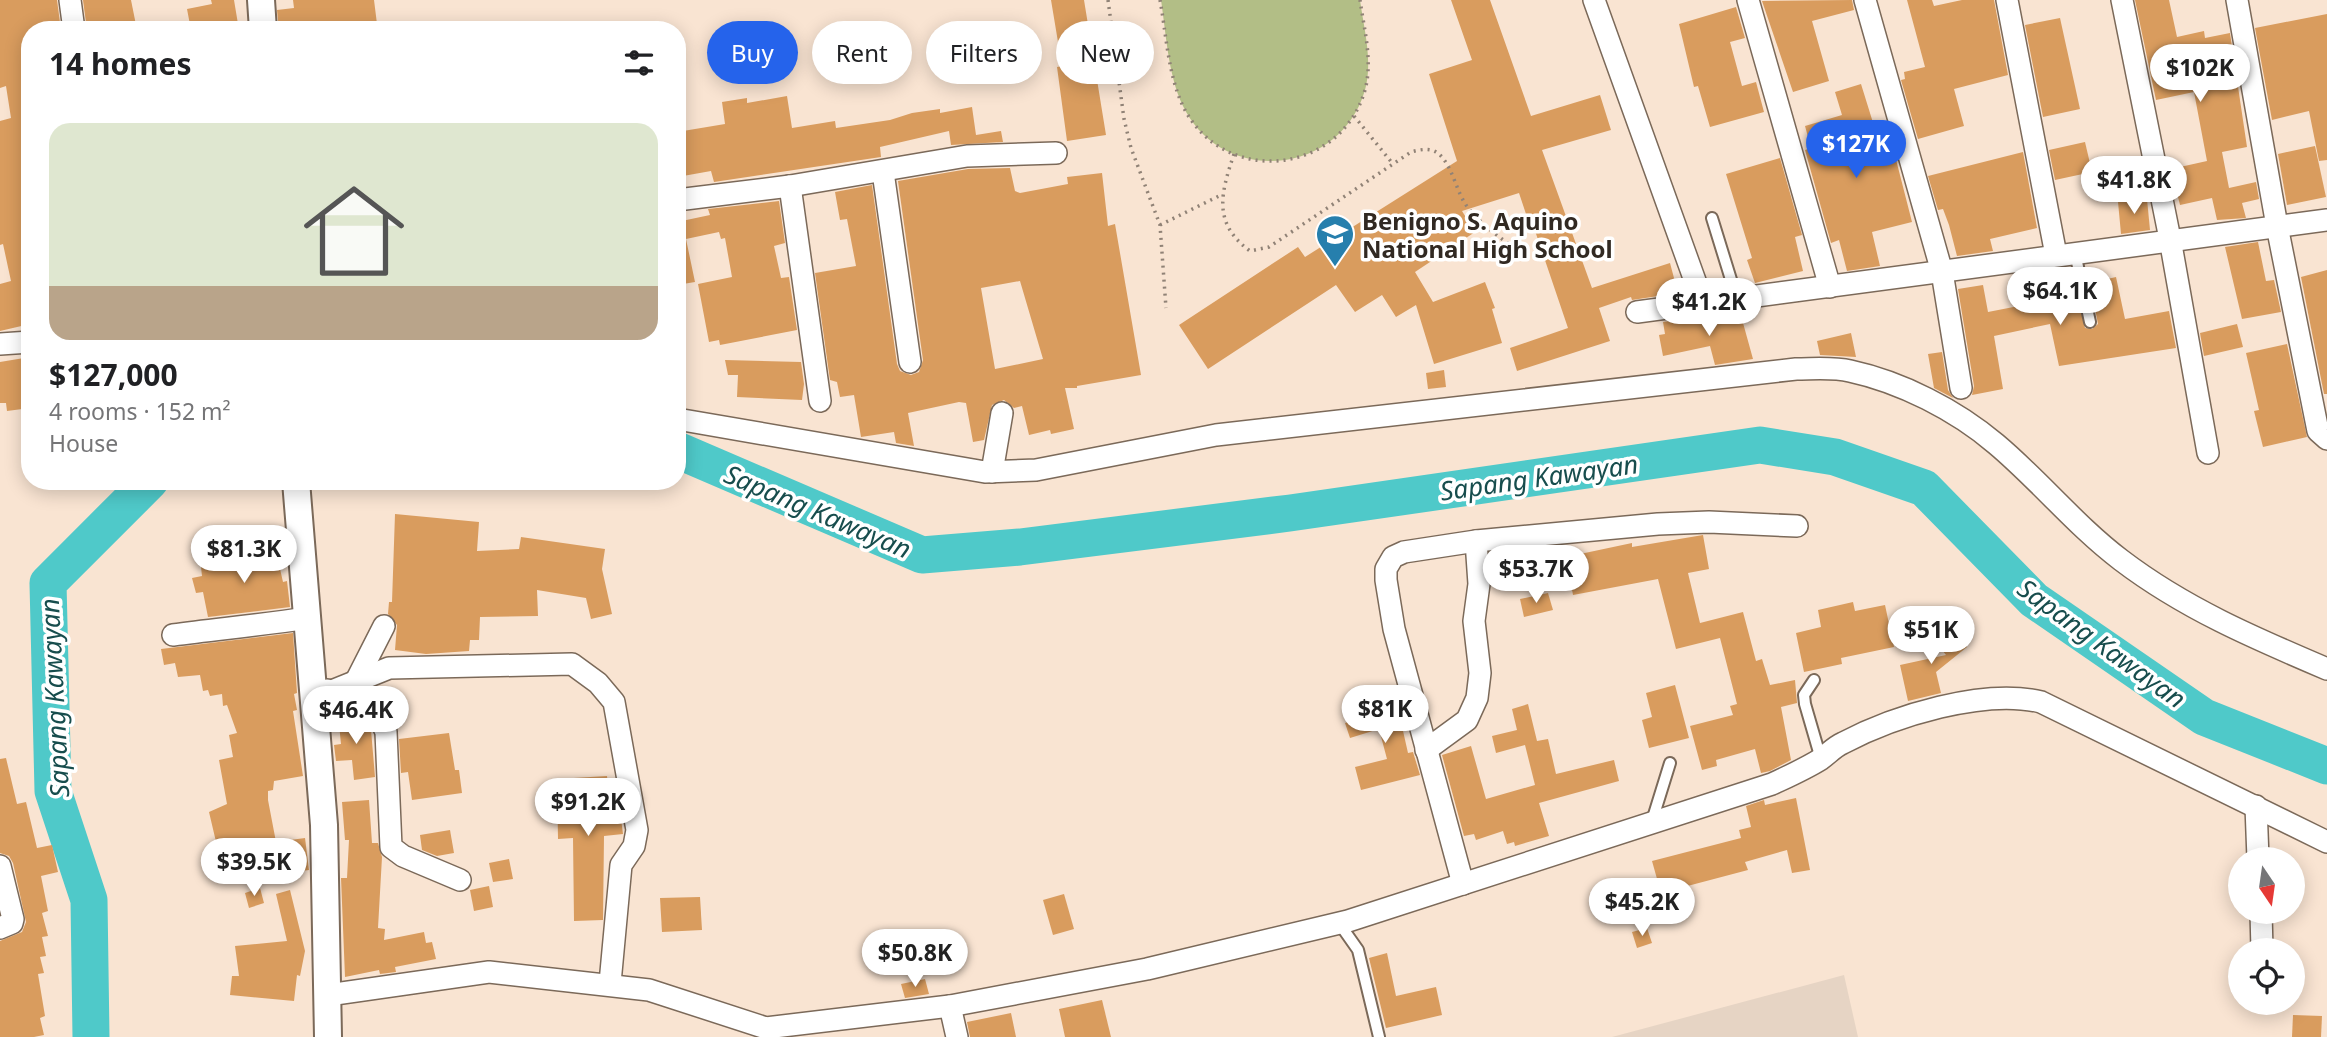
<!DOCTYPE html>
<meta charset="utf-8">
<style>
body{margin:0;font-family:"Noto Sans",sans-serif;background:#f2f2f2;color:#202124;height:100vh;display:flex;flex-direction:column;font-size:26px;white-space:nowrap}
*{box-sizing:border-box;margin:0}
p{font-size:23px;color:#757577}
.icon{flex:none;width:38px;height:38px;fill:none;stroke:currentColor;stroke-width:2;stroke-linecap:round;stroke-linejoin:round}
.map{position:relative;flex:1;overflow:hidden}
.side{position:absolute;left:21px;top:21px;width:665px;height:469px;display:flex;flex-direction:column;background:#fff;border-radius:28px;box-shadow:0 4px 18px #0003}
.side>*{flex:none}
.banner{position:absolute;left:707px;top:21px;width:665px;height:63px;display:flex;gap:14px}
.needle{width:46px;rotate:167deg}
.fabs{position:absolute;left:2228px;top:847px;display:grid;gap:14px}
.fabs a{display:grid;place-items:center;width:77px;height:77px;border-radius:50%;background:#fff;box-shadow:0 4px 18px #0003;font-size:35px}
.price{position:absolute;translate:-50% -60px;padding:0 16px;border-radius:24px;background:#fff;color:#222;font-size:23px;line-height:46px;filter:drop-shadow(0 2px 4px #0008)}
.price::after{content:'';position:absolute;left:50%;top:42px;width:21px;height:16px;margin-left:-10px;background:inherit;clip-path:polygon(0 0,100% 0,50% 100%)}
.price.on{background:#2563eb;color:#fff}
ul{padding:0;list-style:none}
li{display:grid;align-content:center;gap:14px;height:371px;padding:0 28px}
li span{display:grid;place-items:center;height:217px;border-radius:21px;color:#555}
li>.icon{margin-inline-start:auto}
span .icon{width:126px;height:126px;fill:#fffc;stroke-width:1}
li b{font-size:30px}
h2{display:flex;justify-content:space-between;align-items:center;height:84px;padding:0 28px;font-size:30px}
.chip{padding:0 24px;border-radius:32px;background:#fff;box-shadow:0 4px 18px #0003;font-size:24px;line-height:63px}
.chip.on{background:#2563eb;color:#fff}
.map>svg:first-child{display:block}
</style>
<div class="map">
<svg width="2327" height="1037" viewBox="0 0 2327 1037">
<rect width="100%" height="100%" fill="#f9e4d2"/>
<polygon fill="#e6d4c4" points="1844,975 1858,1037 1612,1037"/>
<path fill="#b2be86" d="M 1161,0 L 1360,0 C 1364,29 1373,61 1365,90 C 1340,177 1220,187 1182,104 C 1168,73 1166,33 1161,0 Z"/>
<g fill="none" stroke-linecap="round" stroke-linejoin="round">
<g stroke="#4fc9c9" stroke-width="37">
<polyline points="677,450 922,555 1020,547 1290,513 1760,445 1835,457 1924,488 2034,600 2204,717 2327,766"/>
<polyline points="91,1037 89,900 53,791 48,583 150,481"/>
</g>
</g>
<g fill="#d99c5e" fill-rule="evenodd">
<polygon points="0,0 57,0 61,30 30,30 30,324 0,331 0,284 11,281 3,244 0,245 0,121 11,118 6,86 0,88"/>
<polygon points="83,0 131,0 137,30 87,30"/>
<polygon points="211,0 234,0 238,24 191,30 187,9 212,4"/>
<polygon points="293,0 374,0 377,24 333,30 279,30 277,10 294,8"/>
<polygon points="1051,0 1084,0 1106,135 1067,141 1057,67 1062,66"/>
<polygon points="1451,0 1490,0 1531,116 1600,95 1611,130 1542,150 1592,288 1670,263 1678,293 1632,300 1631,297 1599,308 1610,341 1517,371 1510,348 1568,328 1531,219 1528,220 1519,193 1462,211 1475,232 1415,272 1433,302 1485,282 1495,308 1492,309 1502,343 1434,364 1416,305 1396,317 1382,295 1355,312 1336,285 1208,369 1179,325 1298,247 1305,257 1457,161 1429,74 1472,60"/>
<polygon points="1852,0 1854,10 1812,21 1829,81 1793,92 1762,1"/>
<polygon points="1907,0 1932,0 1934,6 1962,0 1994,0 2008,75 1954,89 1964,126 1918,139 1901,80 1905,79 1904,72 1925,67"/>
<polygon points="2135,0 2169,0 2177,37 2204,31 2205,38 2230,33 2247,147 2222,152 2229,188 2256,182 2259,199 2242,203 2246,218 2217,220 2212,198 2180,205 2171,169 2207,161 2194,92 2156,100"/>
<polygon points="1736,7 1745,38 1730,42 1742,86 1756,82 1764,112 1710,127 1698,86 1694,87 1679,24"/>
<polygon points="2327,14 2327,160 2319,161 2309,111 2272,120 2255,28"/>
<polygon points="2060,18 2080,109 2043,117 2025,25"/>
<polygon points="1861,84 1879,142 1891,140 1912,222 1872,232 1880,266 1847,271 1839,240 1831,243 1805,150 1811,148 1805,126 1842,115 1835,92"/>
<polygon points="787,96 792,128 835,121 836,128 890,120 912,113 940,109 940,113 972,107 976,135 1001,131 1003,142 951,145 949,131 880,147 881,157 714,182 711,171 683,176 677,132 725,124 722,102 747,98 747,103"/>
<polygon points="2085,142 2092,172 2055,180 2049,150"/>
<polygon points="2315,146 2326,197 2287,205 2278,154"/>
<polygon points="2023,152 2037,228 1990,239 1993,251 1957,256 1949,225 1943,209 1938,210 1928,176"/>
<polygon points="1780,158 1802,235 1795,237 1803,271 1755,283 1747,260 1752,258 1726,174"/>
<path d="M 1010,168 L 1015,191 L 1020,193 L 1068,184 L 1067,177 L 1102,173 L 1108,226 L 1115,224 L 1141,375 L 1077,386 L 1077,388 L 1065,388 L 1074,429 L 1051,434 L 1050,430 L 1029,435 L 1022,406 L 1014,408 L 1004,400 L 992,405 L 984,440 L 973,442 L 966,403 L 959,402 L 908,413 L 914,446 L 896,443 L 894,432 L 861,437 L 854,395 L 840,397 L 837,382 L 830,380 L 815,273 L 856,266 L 847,219 L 840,220 L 835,192 L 872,185 L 897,364 L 900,371 L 911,375 L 919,372 L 923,360 L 898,181 L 968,169 ZM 1020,281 L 1043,359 L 995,369 L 981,288 Z"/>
<polygon points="2147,199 2150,230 2121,234 2118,202"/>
<polygon points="779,201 785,243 774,246 781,278 789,277 797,330 720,345 719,340 709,342 698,284 732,277 725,238 721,239 719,232 686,239 695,282 677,285 677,222 710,215 708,209"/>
<polygon points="2258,242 2266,281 2274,280 2281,312 2242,319 2225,247"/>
<polygon points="2327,270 2327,394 2324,394 2301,277"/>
<polygon points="2071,272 2085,328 2092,329 2098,324 2090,283 2116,277 2125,319 2169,311 2176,348 2059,366 2050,324 1994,336 2003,389 1972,395 1974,386 1958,289 1983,285 1988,312 2044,301 2039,280"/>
<polygon points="1740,312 1753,359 1715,365 1710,346 1663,356 1659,335 1665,334 1663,322 1691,318 1691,321"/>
<polygon points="2237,324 2243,347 2204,356 2200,333"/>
<polygon points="1851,333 1856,357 1820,355 1817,341"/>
<polygon points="2287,344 2307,437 2263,447 2254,411 2259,410 2246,353"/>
<polygon points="1942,352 1948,390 1953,398 1934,388 1928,354"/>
<polygon points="30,357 30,408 7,411 6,403 0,403 0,362"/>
<polygon points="725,360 801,362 804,384 802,400 737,397 738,375 728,375"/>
<polygon points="1444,370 1446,387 1428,389 1426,373"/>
<polygon points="395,514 479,522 477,551 519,549 521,537 605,549 602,569 612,614 591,619 586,598 537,590 538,616 480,617 479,640 470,640 469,651 426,654 395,650 397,625 388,614 389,602 392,602"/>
<polygon points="1703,535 1709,569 1688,573 1700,623 1743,612 1756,661 1762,659 1770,685 1795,680 1797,703 1781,707 1791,760 1770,771 1761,773 1755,749 1716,760 1717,766 1702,770 1690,726 1733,715 1730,706 1737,704 1720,638 1676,649 1658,579 1573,595 1566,557 1632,543 1632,547"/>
<polygon points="275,547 283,582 287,581 290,607 208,617 203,592 196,593 192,578 202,576 201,567"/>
<polygon points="1548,593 1553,610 1524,617 1520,599"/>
<polygon points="1853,602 1855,611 1885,605 1894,647 1841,658 1842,664 1804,672 1796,633 1821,627 1818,610"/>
<polygon points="1947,623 1967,647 1936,672 1941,693 1908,701 1900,665 1946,655 1931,636"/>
<polygon points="293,633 297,693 294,694 297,710 293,711 303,776 274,781 273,790 268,791 268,800 276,842 305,838 309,870 248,878 242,844 217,846 209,812 227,804 219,760 233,757 229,735 237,733 227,705 223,706 222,694 210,696 208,690 203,691 200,675 178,677 175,663 164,665 161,649"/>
<polygon points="1675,685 1689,738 1649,748 1642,720 1652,717 1646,693"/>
<polygon points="1394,695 1405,721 1401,722 1408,753 1413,752 1420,775 1361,790 1355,767 1387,759 1379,729 1350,738 1345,723 1376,714 1372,700"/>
<polygon points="1528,704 1537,741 1548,739 1556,774 1614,760 1619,781 1539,803 1549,836 1515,846 1514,842 1507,844 1503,831 1476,840 1474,834 1464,836 1442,755 1471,746 1486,799 1535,785 1525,745 1496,753 1492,736 1517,730 1512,709"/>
<polygon points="354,712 371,730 375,777 354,780 352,760 336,761 334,745 341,744 338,714"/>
<polygon points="449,733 455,770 459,770 462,793 412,800 408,772 401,773 399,739"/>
<polygon points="6,758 17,804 26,802 37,848 52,845 58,872 41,876 48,911 42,913 48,936 42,937 46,956 40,957 44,973 38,974 45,1016 40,1018 44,1035 34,1037 0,1037 0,941 22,932 26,922 13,863 9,856 0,853 0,759"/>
<polygon points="607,776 609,797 618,796 623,834 604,836 603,920 574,921 573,838 558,839 557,779"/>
<polygon points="1796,798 1810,870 1792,873 1787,850 1745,862 1748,870 1661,893 1652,861 1741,838 1739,830 1751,827 1746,806 1764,800 1765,805"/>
<polygon points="369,800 372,843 378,843 382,857 378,928 385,929 384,940 424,932 426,943 432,942 436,959 395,967 396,972 380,974 379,970 345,977 341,878 347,878 349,840 345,840 342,802"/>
<polygon points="450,830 454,853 437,856 422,850 420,835"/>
<polygon points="509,859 513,879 493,882 489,863"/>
<polygon points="489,886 493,907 474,911 470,890"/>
<polygon points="260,888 264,903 249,908 245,893"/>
<polygon points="290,890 305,951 300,976 297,975 294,1001 230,995 232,976 239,976 235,946 287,941 276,894"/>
<polygon points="1064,894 1074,929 1053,935 1043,900"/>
<polygon points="700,897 702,930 662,932 660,898"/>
<polygon points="1647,928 1652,943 1637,948 1632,932"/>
<polygon points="1387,953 1396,996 1436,987 1442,1015 1386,1028 1369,958"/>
<polygon points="925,979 929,994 905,998 901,984"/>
<polygon points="1102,1000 1111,1037 1065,1037 1059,1009"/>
<polygon points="1011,1013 1016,1037 970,1037 967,1022"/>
<polygon points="2293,1015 2322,1016 2321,1037 2292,1037"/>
</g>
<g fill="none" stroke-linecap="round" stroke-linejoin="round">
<defs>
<g id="service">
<polyline points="1712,218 1737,299"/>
<polyline points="2075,253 2090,322"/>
<polyline points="1814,680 1804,695 1805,704 1821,759"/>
<polyline points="1652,821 1670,763"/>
<polyline points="1339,923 1358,950 1379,1037"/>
</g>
<g id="minor">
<polyline points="70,0 74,30"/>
<polyline points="1594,0 1703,303"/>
<polyline points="1748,0 1830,287"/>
<polyline points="1865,0 1942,272 1961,388"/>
<polyline points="2007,0 2056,255"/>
<polyline points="2122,0 2170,239 2208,453"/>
<polyline points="2237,0 2277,226 2318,431 2327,439"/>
<polyline points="883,172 910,362"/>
<polyline points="790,186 820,401"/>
<polyline points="677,200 790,186 967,156 1056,153"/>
<polyline points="1637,312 2327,220"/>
<polyline points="0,344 30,342"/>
<path d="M 677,419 L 985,472 L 1036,470 L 1216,435 L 1796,369 C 1813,369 1833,367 1850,371 C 1901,382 1956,410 1996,444 C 2039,480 2076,526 2121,560 C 2184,608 2254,638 2327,669"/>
<polyline points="992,472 1002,413"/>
<path d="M 173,635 C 218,629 262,625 307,618"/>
<polyline points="357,679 384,626"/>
<path d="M 327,690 C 356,696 375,703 386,732 L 391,847 L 403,856 L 460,880"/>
<polyline points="332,691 389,668 572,664 598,683 614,702 637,830 634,846 621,865 610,983"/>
<polyline points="1426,750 1467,720 1477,698 1480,673 1474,621 1479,584 1476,541"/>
<polyline points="2256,806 2258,859"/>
<polyline points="0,866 13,919 12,923 0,928"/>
<polyline points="1463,884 1394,629 1386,580 1386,569 1393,557 1404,552 1476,541 1658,524 1709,522 1797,526"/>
<polyline points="2261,912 2262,950"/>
<path d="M 328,995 L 489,972 L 649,990 L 766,1028 L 950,1006 L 1147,969 L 1348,921 L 1772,784 C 1789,776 1805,769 1821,759 C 1828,754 1834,747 1843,743 C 1894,716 1984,688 2041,702 L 2327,842"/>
<polyline points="950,1006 957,1037"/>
</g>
<g id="tertiary">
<polyline points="261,0 263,30"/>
<polyline points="296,481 324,825 328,1037"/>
</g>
</defs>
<use href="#service" stroke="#7b6959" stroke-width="14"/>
<use href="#minor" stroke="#7b6959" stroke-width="24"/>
<use href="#tertiary" stroke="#7b6959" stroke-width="30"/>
<g stroke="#908276" stroke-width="3.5" stroke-dasharray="2 5" stroke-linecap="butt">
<polyline points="1108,0 1124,119 1131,148 1160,225 1166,308"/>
<path d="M 1160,0 C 1166,33 1168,73 1182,104 C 1220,187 1340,177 1365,90 C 1373,61 1364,29 1360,0"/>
<polyline points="1354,116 1393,164"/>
<path d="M 1234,154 C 1221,193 1212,223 1250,251 L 1269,247 L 1411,152 C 1422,149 1433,147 1441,156 C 1453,169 1456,190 1466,205 C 1482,227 1508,243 1529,258"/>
<polyline points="1160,225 1221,195"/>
</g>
<use href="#service" stroke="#fff" stroke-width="10"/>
<use href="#minor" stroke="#fff" stroke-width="21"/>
<use href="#tertiary" stroke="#fff" stroke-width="26"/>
</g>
<defs>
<symbol id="school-pin" viewBox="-11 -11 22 30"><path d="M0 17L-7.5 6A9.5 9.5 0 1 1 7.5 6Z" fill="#267fad" stroke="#fff"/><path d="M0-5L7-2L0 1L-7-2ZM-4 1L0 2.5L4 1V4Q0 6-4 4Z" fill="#fff"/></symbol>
</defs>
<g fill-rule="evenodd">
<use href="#school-pin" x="1313" y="212" width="44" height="60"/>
</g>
<g text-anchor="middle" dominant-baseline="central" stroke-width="7" stroke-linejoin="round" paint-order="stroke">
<g font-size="24" font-weight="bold" fill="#312922" stroke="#fff" text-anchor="start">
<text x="1362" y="220">Benigno S. Aquino<tspan x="1362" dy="28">National High School</tspan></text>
</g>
<g font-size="26" font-style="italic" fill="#174d4d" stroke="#fff">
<text transform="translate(1539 477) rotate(-8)">Sapang Kawayan</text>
<text transform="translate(818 511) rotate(23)">Sapang Kawayan</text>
<text transform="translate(2102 643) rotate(36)">Sapang Kawayan</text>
<text transform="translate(54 698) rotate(-93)">Sapang Kawayan</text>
</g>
</g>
</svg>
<div class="fabs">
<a><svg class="needle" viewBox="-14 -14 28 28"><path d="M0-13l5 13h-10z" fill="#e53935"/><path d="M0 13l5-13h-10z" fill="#757577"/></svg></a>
<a><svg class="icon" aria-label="locate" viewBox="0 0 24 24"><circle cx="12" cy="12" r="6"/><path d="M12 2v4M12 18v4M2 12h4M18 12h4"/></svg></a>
</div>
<b class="price" style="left:2200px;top:104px">$102K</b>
<b class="price on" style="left:1856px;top:180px">$127K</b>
<b class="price" style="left:2134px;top:216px">$41.8K</b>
<b class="price" style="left:2060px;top:327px">$64.1K</b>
<b class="price" style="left:1709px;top:338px">$41.2K</b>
<b class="price" style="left:244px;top:585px">$81.3K</b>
<b class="price" style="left:1536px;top:605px">$53.7K</b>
<b class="price" style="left:1931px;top:666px">$51K</b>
<b class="price" style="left:1385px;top:745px">$81K</b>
<b class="price" style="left:356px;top:746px">$46.4K</b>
<b class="price" style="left:588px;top:838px">$91.2K</b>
<b class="price" style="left:254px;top:898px">$39.5K</b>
<b class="price" style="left:1642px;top:938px">$45.2K</b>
<b class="price" style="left:915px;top:989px">$50.8K</b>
<div class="banner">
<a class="chip on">Buy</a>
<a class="chip">Rent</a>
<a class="chip">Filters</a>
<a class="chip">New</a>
</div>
<section class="side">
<h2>14 homes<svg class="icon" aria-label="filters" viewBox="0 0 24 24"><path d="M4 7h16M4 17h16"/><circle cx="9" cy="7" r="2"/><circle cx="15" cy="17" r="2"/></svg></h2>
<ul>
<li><span style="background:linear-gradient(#dfe7d0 75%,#b9a48a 0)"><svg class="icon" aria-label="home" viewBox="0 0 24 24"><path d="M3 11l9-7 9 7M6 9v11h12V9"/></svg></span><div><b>$127,000</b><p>4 rooms · 152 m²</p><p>House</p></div></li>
</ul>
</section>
</div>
